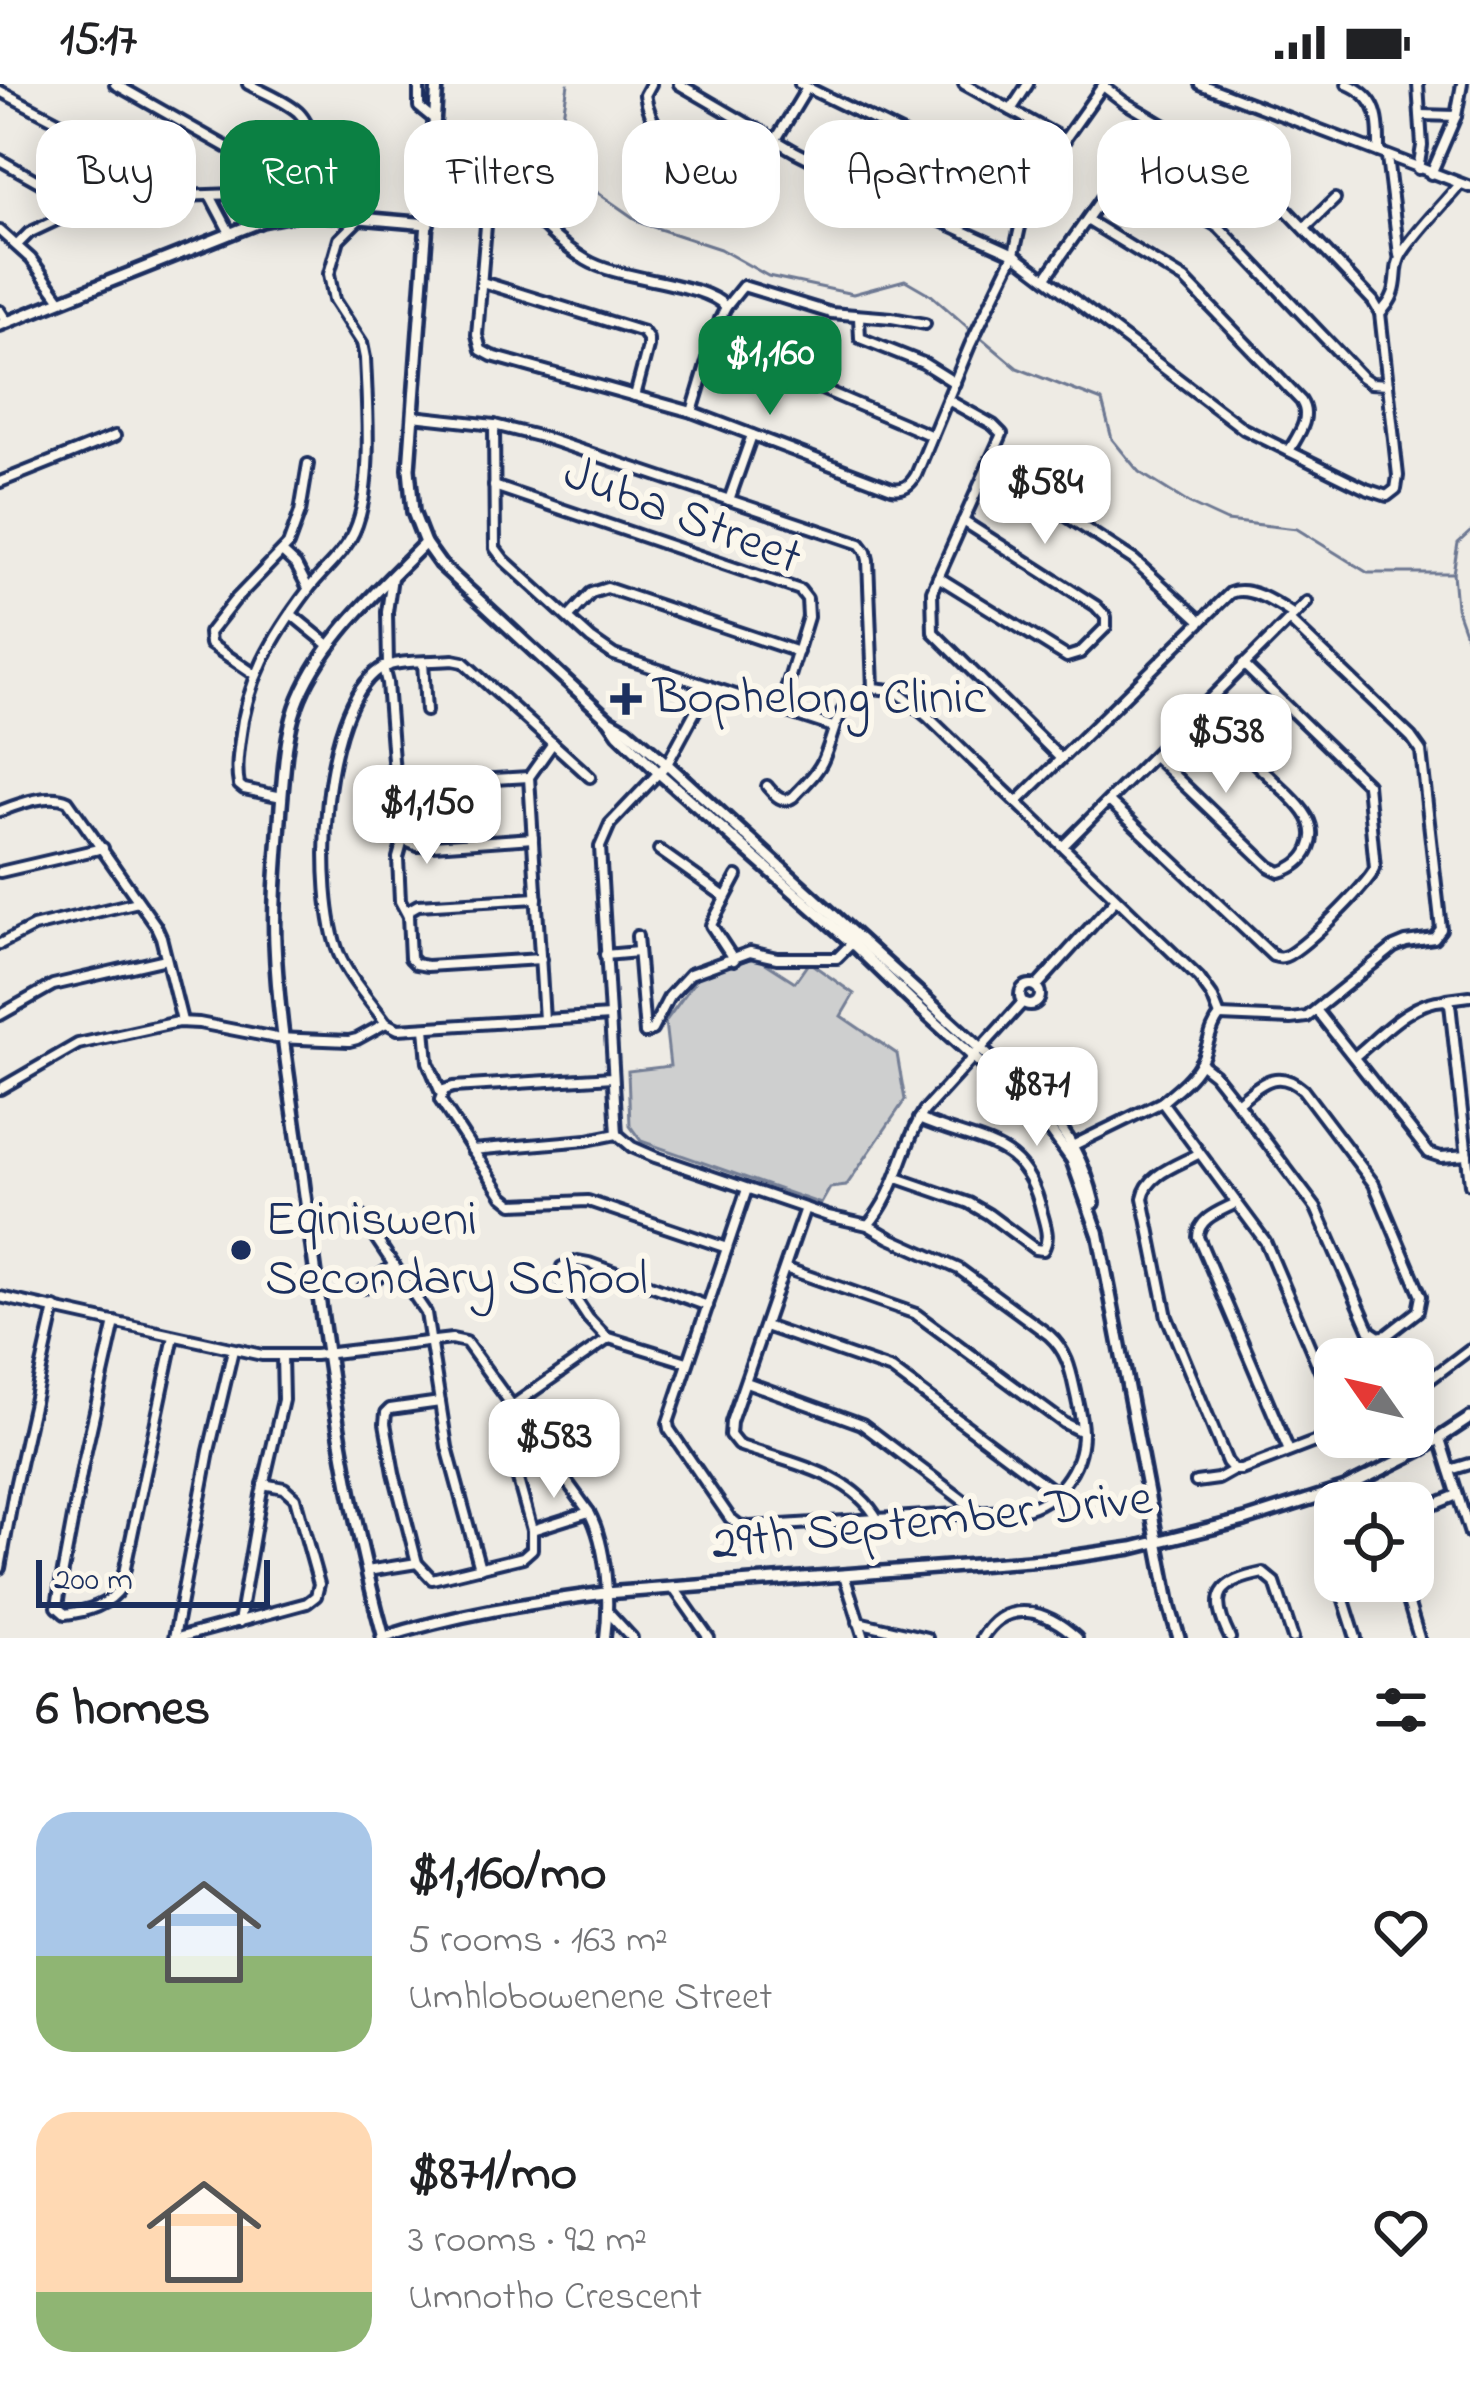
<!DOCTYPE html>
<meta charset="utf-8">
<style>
body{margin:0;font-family:"Indie Flower",sans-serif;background:#f6f6f6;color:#202124;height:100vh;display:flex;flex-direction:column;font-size:45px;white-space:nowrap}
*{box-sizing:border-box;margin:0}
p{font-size:39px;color:#757577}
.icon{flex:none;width:66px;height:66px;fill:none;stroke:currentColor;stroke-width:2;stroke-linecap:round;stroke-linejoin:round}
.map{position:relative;height:1554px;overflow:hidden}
.details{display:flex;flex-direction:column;background:#fff;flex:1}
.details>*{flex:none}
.banner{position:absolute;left:36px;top:36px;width:1398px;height:108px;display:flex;gap:24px}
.needle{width:78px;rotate:304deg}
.buttons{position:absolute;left:1314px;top:1254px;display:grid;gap:24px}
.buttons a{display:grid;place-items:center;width:120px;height:120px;border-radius:24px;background:#fff;box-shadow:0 6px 30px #0003;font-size:60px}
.scale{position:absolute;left:36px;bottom:30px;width:234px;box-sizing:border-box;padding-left:12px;border:6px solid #1b2f5e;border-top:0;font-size:33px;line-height:42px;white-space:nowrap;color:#1b2f5e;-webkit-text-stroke:9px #fbf7ec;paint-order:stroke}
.price{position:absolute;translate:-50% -102px;padding:0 27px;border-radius:24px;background:#fff;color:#222;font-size:39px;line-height:78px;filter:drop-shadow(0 3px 6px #0008)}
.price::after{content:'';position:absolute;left:50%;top:72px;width:36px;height:27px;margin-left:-18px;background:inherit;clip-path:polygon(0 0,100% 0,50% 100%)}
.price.active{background:#0b8043;color:#fff}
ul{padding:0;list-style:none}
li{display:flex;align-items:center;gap:36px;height:300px;padding:0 36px}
li span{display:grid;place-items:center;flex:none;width:336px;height:240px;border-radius:36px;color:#555}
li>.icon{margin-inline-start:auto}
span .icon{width:144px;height:144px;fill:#fffc;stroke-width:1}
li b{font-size:51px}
h2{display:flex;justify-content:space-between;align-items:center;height:144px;padding:0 36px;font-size:51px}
.tag{padding:0 42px;border-radius:36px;background:#fff;box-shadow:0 6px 30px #0003;font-size:42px;line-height:108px}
.tag.active{background:#0b8043;color:#fff}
.status{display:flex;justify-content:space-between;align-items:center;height:84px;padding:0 60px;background:#fff;direction:ltr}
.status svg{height:33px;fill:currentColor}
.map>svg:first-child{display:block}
</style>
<div class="status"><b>15:17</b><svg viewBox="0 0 49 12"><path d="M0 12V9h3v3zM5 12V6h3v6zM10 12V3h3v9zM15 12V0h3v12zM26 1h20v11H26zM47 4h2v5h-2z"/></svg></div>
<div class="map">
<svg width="1470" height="1554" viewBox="0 0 1470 1554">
<rect width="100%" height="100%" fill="#eeebe4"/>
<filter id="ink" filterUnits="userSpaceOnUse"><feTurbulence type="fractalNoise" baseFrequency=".00833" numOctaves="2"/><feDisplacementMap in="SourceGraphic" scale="24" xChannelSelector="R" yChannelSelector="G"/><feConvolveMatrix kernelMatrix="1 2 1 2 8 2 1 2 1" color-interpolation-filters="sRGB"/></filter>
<g filter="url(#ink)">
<polygon fill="#cecfcf" stroke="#747f96" stroke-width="3" points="756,873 795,898 809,878 854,910 841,932 897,970 905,1016 846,1102 830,1104 821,1120 641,1057 630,1042 628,987 670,982 665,938 700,890"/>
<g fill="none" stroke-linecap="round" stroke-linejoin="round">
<g stroke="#6d7892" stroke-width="3">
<polyline points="568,0 556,75 578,95 641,139 720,165 768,192 853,210 905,196 931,211 971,246"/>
<polyline points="979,252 1017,284 1102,317 1112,355 1139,388 1190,420 1227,437 1297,445 1368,489 1453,489 1458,459 1470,448"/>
<polyline points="1453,489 1456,523 1470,562"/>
</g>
<defs>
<g id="minor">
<path d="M 248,0 C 263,8 284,16 298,28 C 321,50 314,100 314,130"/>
<polyline points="419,0 419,23 435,36"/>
<path d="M 651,0 L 645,11 C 657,75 714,93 769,112"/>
<polyline points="679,0 794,67 889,115"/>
<polyline points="800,0 971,83 1028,107"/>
<polyline points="964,0 1065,56"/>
<polyline points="1200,0 1470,103"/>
<path d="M 1347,0 C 1380,14 1379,36 1379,68"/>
<polyline points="1103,2 1124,18 1259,97 1373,217 1380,229"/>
<polyline points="0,7 120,70 180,112 236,110 246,105 251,83 244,73 115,0"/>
<polyline points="1011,26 1028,0"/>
<polyline points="1421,31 1456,32"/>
<polyline points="775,57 807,4"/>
<path d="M 433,59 C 450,60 473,57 489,66 C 505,76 507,98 518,113 C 537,138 560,160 586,176 C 620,197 703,197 726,223"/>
<polyline points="1387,73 1399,171"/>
<polyline points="0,76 82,122"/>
<polyline points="1418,85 1422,62 1418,0"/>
<polyline points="1121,86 1219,143 1362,293 1371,299 1388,300"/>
<polyline points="1431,90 1456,32 1462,0"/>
<path d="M 509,100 L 494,107 L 488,117 L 477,251 L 481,266 L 492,272 L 692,328 L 892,404 C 904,406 910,401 916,391 L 970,261 L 1014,170 L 1028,107 L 1104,0"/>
<polyline points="246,105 271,135"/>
<polyline points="211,113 230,149"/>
<path d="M 932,133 L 1014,170 L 1244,345 L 1366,405 L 1387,412 L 1396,405 L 1398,392 L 1380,229 C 1405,205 1390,188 1403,168 C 1419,144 1442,122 1460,100"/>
<path d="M 1087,136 L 1185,196 L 1301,317 C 1312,334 1298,351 1289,367"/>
<polyline points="1305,144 1335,115"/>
<polyline points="0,147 31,175 61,216"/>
<polyline points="17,161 29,149 80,125 124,128 176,111"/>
<polyline points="1047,192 1156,37"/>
<polyline points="482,198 643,248 648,255 648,263 635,312"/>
<polyline points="0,227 7,238"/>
<polyline points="859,233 860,254 923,279 955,299"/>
<polyline points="710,269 812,301 932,352"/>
<polyline points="948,316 993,341 1002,350 932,507 933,548 1060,674"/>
<polyline points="692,328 720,235 726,223 743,202 831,229 892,234 925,240"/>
<polyline points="413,332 494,341 542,353 860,460 866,468 868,476 873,604"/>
<polyline points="494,341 495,464 504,476 591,555 614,571 833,643"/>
<polyline points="988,381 1134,476 1201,537"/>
<polyline points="0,398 115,352"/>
<polyline points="494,402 800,506 807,515 808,533 780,625"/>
<polyline points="729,416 752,351"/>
<polyline points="282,468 296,481 308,504"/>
<polyline points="938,493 1067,573 1080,569 1106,543 1106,533 1096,522 963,437"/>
<polyline points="291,530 330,562"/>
<polyline points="569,533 591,509 607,504 798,568"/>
<polyline points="423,578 426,627"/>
<polyline points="388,582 387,528 392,493"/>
<path d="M 383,583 L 387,599 L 395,702 C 403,719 397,740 406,757 L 418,762 L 533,754"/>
<polyline points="256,591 210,560 209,549 234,517 288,461 300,428 308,380"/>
<path d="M 709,602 L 667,680 L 610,740 L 600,763 L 617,1050 L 632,1063 L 655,1073 L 828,1132 L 868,1141 L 890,1154 L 959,1185 L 1049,1251 C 1068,1268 1071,1288 1076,1311 C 1079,1324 1082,1336 1082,1349 C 1082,1385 1056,1419 1021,1426 L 750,1443 L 739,1441 L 730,1434 L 669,1345 L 668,1339 L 747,1105"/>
<path d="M 1154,672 L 1270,783 L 1280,788 C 1308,780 1322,753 1304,728 C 1295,715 1281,704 1270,693 C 1246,671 1223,648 1200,626"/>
<path d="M 767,702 C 774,710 782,721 793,713 C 804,701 818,689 824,674 C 840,635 831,627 873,604 L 891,606 L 900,610 L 929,634 L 1199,894 L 1212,912 L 1220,932"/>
<polyline points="400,711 406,703 412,700 529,693"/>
<path d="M 282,713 L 244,705 L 239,701 C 236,686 238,671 240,656 C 246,598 273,552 308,506 C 322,487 343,471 354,448 C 374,405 367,322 365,274 L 362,259 L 334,216 L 329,190 L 339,155 L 361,133"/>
<path d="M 1109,717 L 1273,872 C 1276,873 1280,874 1283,873 C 1298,871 1370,799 1375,784 L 1367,700 L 1243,580"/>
<path d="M 1017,718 L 1230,509 C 1250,501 1277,520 1294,531"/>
<path d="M 0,727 C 19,720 49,708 68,717 L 156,842 L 161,853 L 182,937"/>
<polyline points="403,756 398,774 400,817 408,832 410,874 416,880 427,882 541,875"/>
<polyline points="1063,762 1307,518"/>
<polyline points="659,766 725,813"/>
<polyline points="0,788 103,764"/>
<polyline points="408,832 411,825 418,821 537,814"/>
<polyline points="637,852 645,949"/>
<polyline points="0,860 33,843 138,818"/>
<polyline points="605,871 638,868"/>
<polyline points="734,876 711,841 737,792"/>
<circle cx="1030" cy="911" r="10"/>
<polyline points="1036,903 1116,815"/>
<polyline points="1447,915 1470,912"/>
<polyline points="1317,927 1429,1069 1441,1073 1467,1071"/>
<polyline points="0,931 53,901 166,875"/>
<polyline points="1220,932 1291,935 1307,933 1394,863 1406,858 1434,854 1441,845 1421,667 1411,653 1289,536"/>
<polyline points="544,936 529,693 553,659"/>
<path d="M 386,939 C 371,918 349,894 339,870 C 314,809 320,625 380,585 C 395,575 435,578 453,576 L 463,578 L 590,693"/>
<polyline points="425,944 428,978 441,1009"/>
<polyline points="645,949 652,946 669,913 690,890 750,868 777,874 837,874 852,859"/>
<path d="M 1354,973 C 1380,952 1410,917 1445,916 L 1450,920 L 1470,1100"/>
<path d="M 1200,979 L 1214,990 L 1237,1019 L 1316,1124 L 1370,1247 L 1379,1253 L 1387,1251 L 1418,1227 L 1421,1212 L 1374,1100 L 1303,1006 C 1276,982 1260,1001 1237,1019"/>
<polyline points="613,993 453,1003 444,1006 440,1016 503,1112 513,1120 588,1117 727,1164"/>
<polyline points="0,1005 78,960 178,938 199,939 276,954 349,957 357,955 386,939 398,945 610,932"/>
<polyline points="1162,1018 1265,1157 1335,1322"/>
<path d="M 1070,1063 L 1162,1018 C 1175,1007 1191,995 1199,981 C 1209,965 1208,946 1220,932"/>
<polyline points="472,1066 587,1056 617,1050"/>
<path d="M 1198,1070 C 1178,1081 1147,1090 1143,1114 L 1167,1233 L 1227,1378 L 1234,1386"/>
<path d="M 897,1094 L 969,1119 L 988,1130 L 1035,1165 L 1043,1166 C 1050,1154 1046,1144 1042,1129 C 1025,1053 981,1062 919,1035"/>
<path d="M 1236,1119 C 1221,1127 1198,1134 1198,1153 L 1289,1367"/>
<path d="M 805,1124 L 731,1338 L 730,1351 L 738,1361 C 785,1378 852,1388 878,1436"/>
<polyline points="361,1132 426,1229 447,1363 480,1484"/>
<path d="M 868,1141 C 898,1107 901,1064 924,1027 L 1023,918"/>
<polyline points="785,1184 916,1230 1064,1339 1082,1348"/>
<polyline points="363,1204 394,1181"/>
<path d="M 0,1213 L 262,1271 L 315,1271 L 452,1255 L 466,1258 L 589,1428 C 607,1462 610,1516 605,1554"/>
<path d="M 115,1238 L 83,1380 L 60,1503 L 57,1523 L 65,1530 C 85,1528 110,1521 121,1503 L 174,1252"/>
<polyline points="765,1242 892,1286 1056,1409"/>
<polyline points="687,1278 606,1253 588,1234 563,1196 562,1183 578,1177 589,1179 708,1222"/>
<polyline points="746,1298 862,1340 977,1427"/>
<polyline points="1413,1308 1470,1265"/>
<polyline points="440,1318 390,1325 386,1329 385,1339 394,1389 417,1479 432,1495 523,1473 532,1465 532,1446 510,1367 515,1359 531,1349"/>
<polyline points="512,1322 608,1255"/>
<polyline points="1440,1355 1470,1450"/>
<polyline points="1450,1386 1470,1380"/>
<polyline points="1196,1398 1218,1395 1234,1386 1241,1386 1335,1350"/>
<polyline points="1413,1429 1457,1411"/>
<polyline points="532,1446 589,1428"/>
<polyline points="1335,1461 1331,1473 1335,1485"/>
<polyline points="0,1484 14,1407 55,1224"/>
<polyline points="367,1487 417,1479"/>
<polyline points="844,1491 864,1554"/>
<polyline points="1338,1497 1356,1554"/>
<polyline points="1402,1497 1419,1554"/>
<polyline points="674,1504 709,1554"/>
<polyline points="609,1529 632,1554"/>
<polyline points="239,1538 261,1411 283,1316 282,1271"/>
<polyline points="858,1538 927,1554"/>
<polyline points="174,1554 209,1367 233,1266"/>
<polyline points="177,1554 307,1519 316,1512 319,1500 295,1414 284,1404 263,1400"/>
<path d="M 982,1554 C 1006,1513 1047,1526 1077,1554"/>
<path d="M 1230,1554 C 1208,1510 1219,1498 1263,1489 L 1275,1499 L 1293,1554"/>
</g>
<g id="tertiary">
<polyline points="437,0 409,385 413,428 425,459 440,480 609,636 618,649 659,689 852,859 913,918 1044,1037 1072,1076 1098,1149"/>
<polyline points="0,241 262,137 303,129 428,140"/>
<path d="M 611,637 L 627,646 L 667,680 L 1040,1019 C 1068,1049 1085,1080 1094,1119"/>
<polyline points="1098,1147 1170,1524 1179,1554"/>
<path d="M 382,1554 C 456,1530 529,1519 605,1509 L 1055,1475 L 1132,1464 L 1245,1436 L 1345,1404 L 1423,1365 L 1470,1334"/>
<path d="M 384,1554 C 343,1406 325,1256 304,1104 C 294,1023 278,941 275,859 C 273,814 278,768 281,722 C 284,689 285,655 296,623 C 319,558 377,508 425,459"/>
</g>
</defs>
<use href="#minor" stroke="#1b2f5e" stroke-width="16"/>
<use href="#tertiary" stroke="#1b2f5e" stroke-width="18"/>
<use href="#minor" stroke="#fbf7ec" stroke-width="8"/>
<use href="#tertiary" stroke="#fbf7ec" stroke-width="9"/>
</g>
</g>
<g fill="#1b2f5e" stroke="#fbf7ec" stroke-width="4.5">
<path d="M620 597h12v12h12v12h-12v12h-12v-12h-12v-12h12z"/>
<circle cx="241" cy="1166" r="12"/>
</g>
<g text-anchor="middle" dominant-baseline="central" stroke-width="12" stroke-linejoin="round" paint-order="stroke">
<g font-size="51" fill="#1b2f5e" stroke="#fbf7ec">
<text transform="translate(682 433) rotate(21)">Juba Street</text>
<text transform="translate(932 1439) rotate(-6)">29th September Drive</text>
</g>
<g font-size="51" fill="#1b2f5e" stroke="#fbf7ec" text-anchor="start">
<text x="653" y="615">Bophelong Clinic</text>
<text x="265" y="1137">Eqinisweni<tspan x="265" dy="59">Secondary School</tspan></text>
</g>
</g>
</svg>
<div class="buttons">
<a><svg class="needle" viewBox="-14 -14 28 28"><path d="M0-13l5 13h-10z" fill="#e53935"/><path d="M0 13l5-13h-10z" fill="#757577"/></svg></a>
<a><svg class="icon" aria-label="locate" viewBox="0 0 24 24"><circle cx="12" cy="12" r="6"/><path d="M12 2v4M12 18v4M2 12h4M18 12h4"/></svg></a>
</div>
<div class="scale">200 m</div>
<b class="price active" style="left:770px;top:334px">$1,160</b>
<b class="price" style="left:1045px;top:463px">$584</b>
<b class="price" style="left:1226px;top:712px">$538</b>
<b class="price" style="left:427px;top:783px">$1,150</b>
<b class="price" style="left:1037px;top:1065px">$871</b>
<b class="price" style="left:554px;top:1417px">$583</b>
<div class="banner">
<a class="tag">Buy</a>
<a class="tag active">Rent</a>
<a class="tag">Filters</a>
<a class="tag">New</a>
<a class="tag">Apartment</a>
<a class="tag">House</a>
</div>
</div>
<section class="details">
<h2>6 homes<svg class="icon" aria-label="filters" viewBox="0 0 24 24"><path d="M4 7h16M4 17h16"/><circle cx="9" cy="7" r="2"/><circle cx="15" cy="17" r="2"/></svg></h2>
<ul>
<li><span style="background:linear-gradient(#a9c7e8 60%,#8fb573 0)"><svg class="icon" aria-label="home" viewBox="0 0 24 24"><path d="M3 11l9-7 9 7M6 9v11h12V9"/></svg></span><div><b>$1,160/mo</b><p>5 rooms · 163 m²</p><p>Umhlobowenene Street</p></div><svg class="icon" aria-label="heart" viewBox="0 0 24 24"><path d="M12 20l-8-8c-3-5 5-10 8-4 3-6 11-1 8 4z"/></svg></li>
<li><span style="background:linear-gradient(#ffd9b3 75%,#8fb573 0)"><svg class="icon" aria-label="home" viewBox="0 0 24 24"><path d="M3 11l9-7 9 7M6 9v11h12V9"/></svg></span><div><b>$871/mo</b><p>3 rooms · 92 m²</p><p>Umnotho Crescent</p></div><svg class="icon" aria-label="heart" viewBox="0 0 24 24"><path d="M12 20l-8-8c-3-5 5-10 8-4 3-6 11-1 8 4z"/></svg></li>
</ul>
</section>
